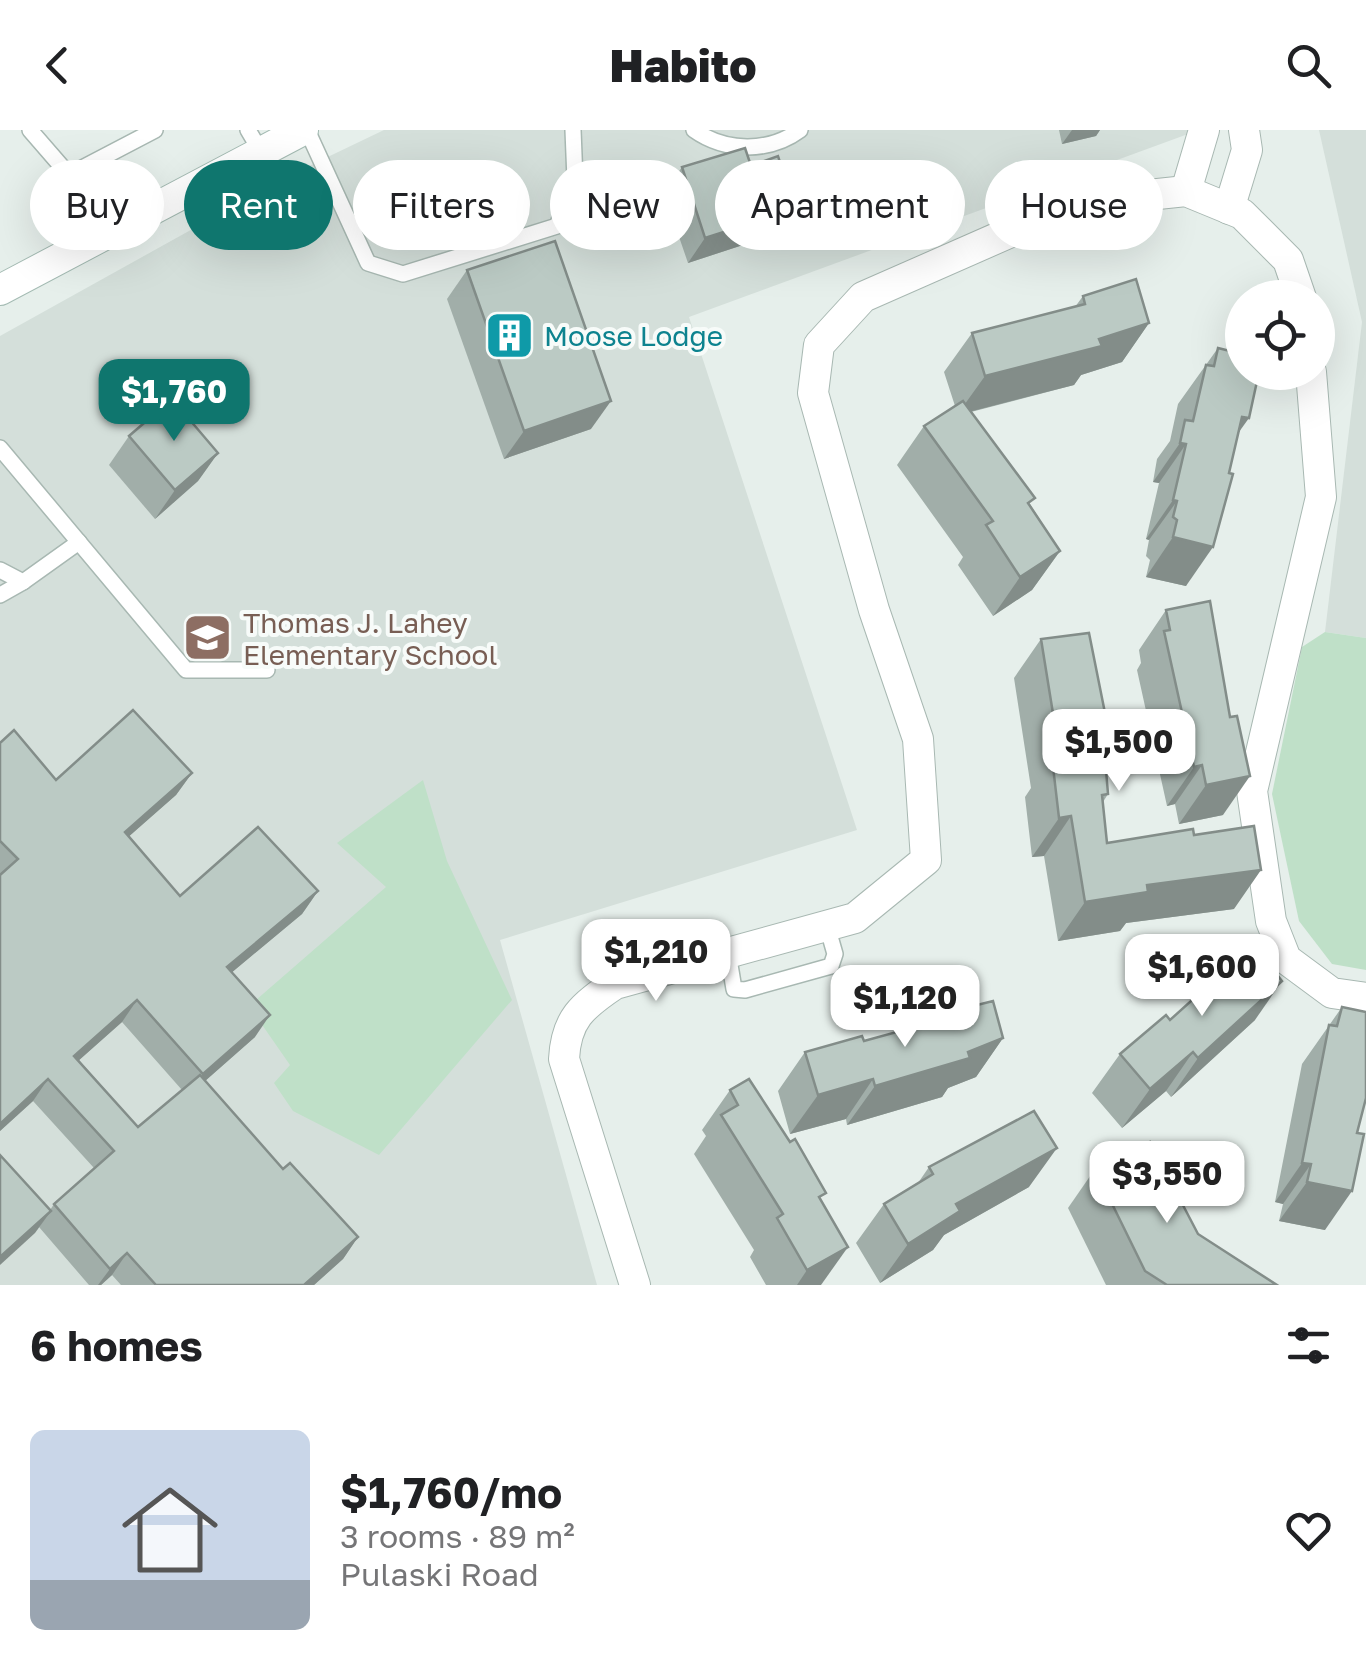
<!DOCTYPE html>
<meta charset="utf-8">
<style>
body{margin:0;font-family:"Golos Text",sans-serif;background:#f6f6f6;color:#202124;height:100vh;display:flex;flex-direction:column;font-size:38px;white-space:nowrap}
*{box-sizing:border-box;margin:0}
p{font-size:32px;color:#757577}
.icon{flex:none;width:55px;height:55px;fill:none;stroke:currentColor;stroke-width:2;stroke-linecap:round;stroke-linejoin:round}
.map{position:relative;height:1155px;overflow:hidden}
.drawer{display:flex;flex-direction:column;background:#fff;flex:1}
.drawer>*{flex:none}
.guide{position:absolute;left:30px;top:30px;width:1308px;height:90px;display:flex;gap:20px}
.tools{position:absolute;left:1225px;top:150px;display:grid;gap:20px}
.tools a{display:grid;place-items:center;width:110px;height:110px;border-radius:50%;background:#fff;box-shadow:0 10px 40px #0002;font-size:50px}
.price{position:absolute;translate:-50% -85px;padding:0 22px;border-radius:20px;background:#fff;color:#222;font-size:32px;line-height:65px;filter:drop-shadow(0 2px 5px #0008)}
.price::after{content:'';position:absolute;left:50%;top:60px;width:30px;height:22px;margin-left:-15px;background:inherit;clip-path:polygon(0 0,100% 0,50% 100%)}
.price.selected{background:#0f766e;color:#fff}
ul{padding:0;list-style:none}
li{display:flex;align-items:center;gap:30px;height:250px;padding:0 30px}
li+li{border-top:2px solid #e0e0e0}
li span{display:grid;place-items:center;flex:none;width:280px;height:200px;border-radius:15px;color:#555}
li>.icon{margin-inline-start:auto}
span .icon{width:120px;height:120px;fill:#fffc;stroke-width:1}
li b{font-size:42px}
h2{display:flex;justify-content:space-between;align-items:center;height:120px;padding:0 30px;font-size:42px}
.pill{padding:0 35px;border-radius:45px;background:#fff;box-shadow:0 10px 40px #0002;font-size:35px;line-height:90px}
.pill.selected{background:#0f766e;color:#fff}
header{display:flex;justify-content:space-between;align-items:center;height:130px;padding:0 30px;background:#fff;font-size:45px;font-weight:800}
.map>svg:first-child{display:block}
</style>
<header><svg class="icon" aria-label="back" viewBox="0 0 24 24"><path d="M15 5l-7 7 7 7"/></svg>Habito<svg class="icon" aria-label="search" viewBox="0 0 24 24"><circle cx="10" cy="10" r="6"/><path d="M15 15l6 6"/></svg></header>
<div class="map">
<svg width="1366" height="1155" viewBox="0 0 1366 1155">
<rect width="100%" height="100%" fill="#e6efeb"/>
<g fill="#d4dfda">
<polygon points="384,0 1199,0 689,187 857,700 500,810 597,1155 0,1155 0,206 286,47"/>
<polygon points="1319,0 1366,0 1366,508 1325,502 1362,192"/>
</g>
<g fill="#bfe0c8">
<polygon points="1325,502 1366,508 1366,840 1332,834 1299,791 1272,664 1302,517"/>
<polygon points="423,650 447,731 512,870 379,1025 293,981 274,953 290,935 249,876 386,757 337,713"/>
</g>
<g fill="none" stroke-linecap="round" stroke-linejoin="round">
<defs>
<g id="lane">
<polyline points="30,0 69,45"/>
<polyline points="248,0 261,22"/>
<polyline points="307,0 368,133 403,144 557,96 575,50 573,0"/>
<path d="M 694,0 C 725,22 769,23 800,0"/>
<polyline points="101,106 69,45 155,0"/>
<polyline points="0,318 186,540 267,540"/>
<polyline points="0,440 23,452 79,412"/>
<polyline points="0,465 23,452"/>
<polyline points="728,823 734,859 745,860 831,836 835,824 827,796"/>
</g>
<g id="street">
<polyline points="1186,61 1204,0"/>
<polyline points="1229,79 1247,20 1244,0"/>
<polyline points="1311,242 1321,367 1252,661 1271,791 1286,829 1332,863 1366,868"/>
<path d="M 635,1155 L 564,929 C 566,889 582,876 615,854 L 855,788 L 926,730 L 918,609 L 874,480 L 813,263 L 819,215 L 863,167 L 1029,94 L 1120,68 L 1186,61 L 1242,84 L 1288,130 L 1301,168"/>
</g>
<polyline id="secondary" points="0,160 303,0"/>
</defs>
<use href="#lane" stroke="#a8b8b2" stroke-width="18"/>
<use href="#street" stroke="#a8b8b2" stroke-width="32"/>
<use href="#secondary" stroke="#a4bbb3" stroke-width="32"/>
<use href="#lane" stroke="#fff" stroke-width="15"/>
<use href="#street" stroke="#fff" stroke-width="30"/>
<use href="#secondary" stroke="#fff" stroke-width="30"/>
</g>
<g fill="#a1aea9" fill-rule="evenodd">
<polygon points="1059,0 1100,0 1096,6 1062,14"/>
<polygon points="751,36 771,85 767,86 749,113 688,133 664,63 682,37"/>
<polygon points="467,140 591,299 504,329 447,169"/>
<polygon points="1083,166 1149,193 1122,232 1081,245 1074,255 971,282 1060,421 1032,460 993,486 958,435 963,427 897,335 924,296 955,276 944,242 972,203 1075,177"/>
<polygon points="1218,218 1238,303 1186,456 1146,447 1150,430 1146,426 1149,410 1146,409 1159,353 1153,352 1157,329 1170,311 1178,274"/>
<polygon points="129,306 218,323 198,351 155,389 109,335"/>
<polygon points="1166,480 1223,685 1179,694 1175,674 1167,676 1137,540 1141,533 1139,520"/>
<polygon points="1041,509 1104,611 1108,664 1103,672 1107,713 1194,705 1234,779 1126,793 1120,801 1058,811 1044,726 1032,727 1025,667 1031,658 1014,548"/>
<path d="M 0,613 L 56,650 L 192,643 L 176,665 L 129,706 L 180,766 L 318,761 L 302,784 L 232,842 L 255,907 L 205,951 L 283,1039 L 358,1107 L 343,1129 L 314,1155 L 121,1155 L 112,1145 L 101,1155 L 89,1155 L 39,1097 L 35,1103 L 54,1074 L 94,1038 L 33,971 L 0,1001 ZM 122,892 L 182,960 L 138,997 L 79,930 Z"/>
<polygon points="1342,877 1325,1100 1279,1091 1283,1074 1275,1072 1302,934"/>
<polygon points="917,890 1003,908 976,947 948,958 942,967 847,995 846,989 790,1004 778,961 805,922 864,911 912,897"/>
<polygon points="1170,890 1255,890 1171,967 1166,961 1122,998 1092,963 1120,924"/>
<polygon points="730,960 790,1012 821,1070 821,1155 766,1155 750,1127 754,1120 694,1024 706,1006 702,1000"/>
<polygon points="929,1037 1029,1057 944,1105 933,1120 880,1153 856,1113 884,1074 918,1053"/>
<polygon points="1095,1039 1198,1104 1277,1155 1106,1155 1068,1078"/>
</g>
<g fill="#838d89">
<polygon points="1072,0 1100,0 1096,6 1062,14"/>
<polygon points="789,60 771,85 743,94 761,69"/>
<polygon points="767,88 749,113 688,133 705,108"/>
<polygon points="1149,193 1122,232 1081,245 1074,255 957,285 985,246"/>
<polygon points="611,271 591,299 504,329 524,301"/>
<polygon points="1242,287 1249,288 1221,327"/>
<polygon points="1180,313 1186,314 1159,353 1153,352"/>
<polygon points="218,323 198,351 155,389 175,360"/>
<polygon points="1173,370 1177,371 1149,410 1146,409"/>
<polygon points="1173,407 1213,417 1186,456 1146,447"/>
<polygon points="1060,421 1032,460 993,486 1020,447"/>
<polygon points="1202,635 1175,674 1167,676 1194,637"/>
<polygon points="192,643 176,665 109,724 125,702"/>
<polygon points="1250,646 1223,685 1179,694 1206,655"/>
<polygon points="1071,686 1044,726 1032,727 1059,688"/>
<polygon points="1261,740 1234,779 1126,793 1120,801 1058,811 1085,772 1147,755"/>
<polygon points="318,761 302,784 212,859 227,837"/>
<polygon points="1282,851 1255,890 1171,967 1198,928"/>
<polygon points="137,870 122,892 59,948 74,926"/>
<polygon points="270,885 255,907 188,966 203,944"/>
<polygon points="1003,908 976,947 948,958 942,967 847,995 875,956"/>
<polygon points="1193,922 1166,961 1122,998 1150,959"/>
<polygon points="48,949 33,971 0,1001 0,994"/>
<polygon points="873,949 846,989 790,1004 818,965"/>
<polygon points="1057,1018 1029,1057 944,1105 933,1120 880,1153 908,1114 956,1074"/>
<polygon points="1302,1033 1311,1034 1283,1074 1275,1072"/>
<polygon points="1307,1052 1352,1061 1325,1100 1279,1091"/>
<polygon points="51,1081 35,1103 0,1135 0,1127"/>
<polygon points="358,1107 343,1129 314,1155 304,1155"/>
<polygon points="848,1117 821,1155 797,1155 807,1140"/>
<polygon points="127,1123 112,1145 101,1155 98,1155 110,1139"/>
</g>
<g fill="#bbcac4" stroke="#838d89" stroke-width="2.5">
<polygon points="745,18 751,36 778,26 789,60 761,69 767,88 705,108 682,37"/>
<polygon points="555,111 611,271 524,301 467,140"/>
<polygon points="1136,149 1149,193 1099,209 1102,216 985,246 972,203 1085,174 1083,166"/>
<polygon points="1218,218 1242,224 1242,242 1259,242 1249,288 1242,287 1229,343 1233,344 1213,417 1173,407 1177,390 1173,387 1177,371 1173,370 1186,314 1180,313 1185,290 1193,291 1206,235 1214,236"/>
<polygon points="172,269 218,323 175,360 129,306"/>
<polygon points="963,271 1035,368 1028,373 1060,421 1020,447 986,395 993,391 924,296"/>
<polygon points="1210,471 1230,587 1237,586 1250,646 1206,655 1202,635 1194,637 1164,501 1170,500 1166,480"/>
<polygon points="1089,503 1109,603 1103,604 1108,664 1102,665 1107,713 1193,699 1194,705 1254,696 1261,740 1147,755 1148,762 1085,772 1071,686 1059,688 1052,628 1060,627 1041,509"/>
<polygon points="133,580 192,643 125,702 180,766 258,697 318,761 227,837 270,885 203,944 137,870 74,926 138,997 200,945 283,1039 290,1033 358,1107 304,1155 156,1155 127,1123 110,1139 54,1074 114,1021 48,949 0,994 0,745 18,729 0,711 0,613 14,600 56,650"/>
<polygon points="1253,815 1282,851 1198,928 1193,922 1150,959 1120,924 1166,885 1170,890"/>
<polygon points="993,871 1003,908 968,922 970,928 875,956 873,949 818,965 805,922 862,906 864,911 919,896 917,890"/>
<polygon points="1342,877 1366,882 1366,968 1357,1003 1364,1004 1352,1061 1307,1052 1311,1034 1302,1033 1329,895 1337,896"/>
<polygon points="749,949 790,1012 795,1009 826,1063 819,1067 848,1117 807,1140 777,1088 783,1084 721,985 738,975 730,960"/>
<polygon points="1034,981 1057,1018 956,1074 960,1081 908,1114 884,1074 933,1044 929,1037"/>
<polygon points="1150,1012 1198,1104 1277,1155 1167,1155 1145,1141 1095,1039"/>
<polygon points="0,1025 51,1081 0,1127"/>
</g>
<defs>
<symbol id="building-square" viewBox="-11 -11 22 22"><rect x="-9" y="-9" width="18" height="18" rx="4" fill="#0f9aa8" stroke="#f7fbf9"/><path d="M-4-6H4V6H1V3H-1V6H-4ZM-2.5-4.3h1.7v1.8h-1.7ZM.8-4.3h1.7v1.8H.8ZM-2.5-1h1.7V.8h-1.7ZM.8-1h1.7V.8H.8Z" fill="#fff"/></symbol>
<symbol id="school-square" viewBox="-11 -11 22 22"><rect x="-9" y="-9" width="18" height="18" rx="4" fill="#8d6e63" stroke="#f7fbf9"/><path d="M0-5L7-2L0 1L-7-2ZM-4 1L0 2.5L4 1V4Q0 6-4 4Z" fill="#fff"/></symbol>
</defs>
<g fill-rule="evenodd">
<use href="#building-square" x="482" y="178" width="55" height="55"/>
<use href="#school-square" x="180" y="480" width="55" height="55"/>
</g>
<g text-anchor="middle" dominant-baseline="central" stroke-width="8" stroke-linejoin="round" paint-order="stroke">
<g font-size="28" fill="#0d838f" stroke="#f7fbf9" text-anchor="start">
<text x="544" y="205">Moose Lodge</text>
</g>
<g font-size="28" fill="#785e54" stroke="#f7fbf9" text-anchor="start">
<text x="243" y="492">Thomas J. Lahey<tspan x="243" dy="32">Elementary School</tspan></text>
</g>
</g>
</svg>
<div class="tools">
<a><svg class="icon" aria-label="locate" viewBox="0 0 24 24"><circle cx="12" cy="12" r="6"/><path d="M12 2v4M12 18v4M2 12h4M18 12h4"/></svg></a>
</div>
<b class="price selected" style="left:174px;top:314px">$1,760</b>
<b class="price" style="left:1119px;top:664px">$1,500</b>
<b class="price" style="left:656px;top:874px">$1,210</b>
<b class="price" style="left:1202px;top:889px">$1,600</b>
<b class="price" style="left:905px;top:920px">$1,120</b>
<b class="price" style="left:1167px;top:1096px">$3,550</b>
<div class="guide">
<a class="pill">Buy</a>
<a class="pill selected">Rent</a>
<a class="pill">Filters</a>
<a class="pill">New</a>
<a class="pill">Apartment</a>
<a class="pill">House</a>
</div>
</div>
<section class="drawer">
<h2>6 homes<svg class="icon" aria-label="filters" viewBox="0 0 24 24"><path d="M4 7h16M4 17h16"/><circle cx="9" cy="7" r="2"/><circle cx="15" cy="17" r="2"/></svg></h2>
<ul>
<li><span style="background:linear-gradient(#c9d6e8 75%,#9aa5b1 0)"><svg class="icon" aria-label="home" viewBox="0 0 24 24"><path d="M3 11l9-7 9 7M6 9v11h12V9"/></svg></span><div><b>$1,760/mo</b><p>3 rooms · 89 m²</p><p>Pulaski Road</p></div><svg class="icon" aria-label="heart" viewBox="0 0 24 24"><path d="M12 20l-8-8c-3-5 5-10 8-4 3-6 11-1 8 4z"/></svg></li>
</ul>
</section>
